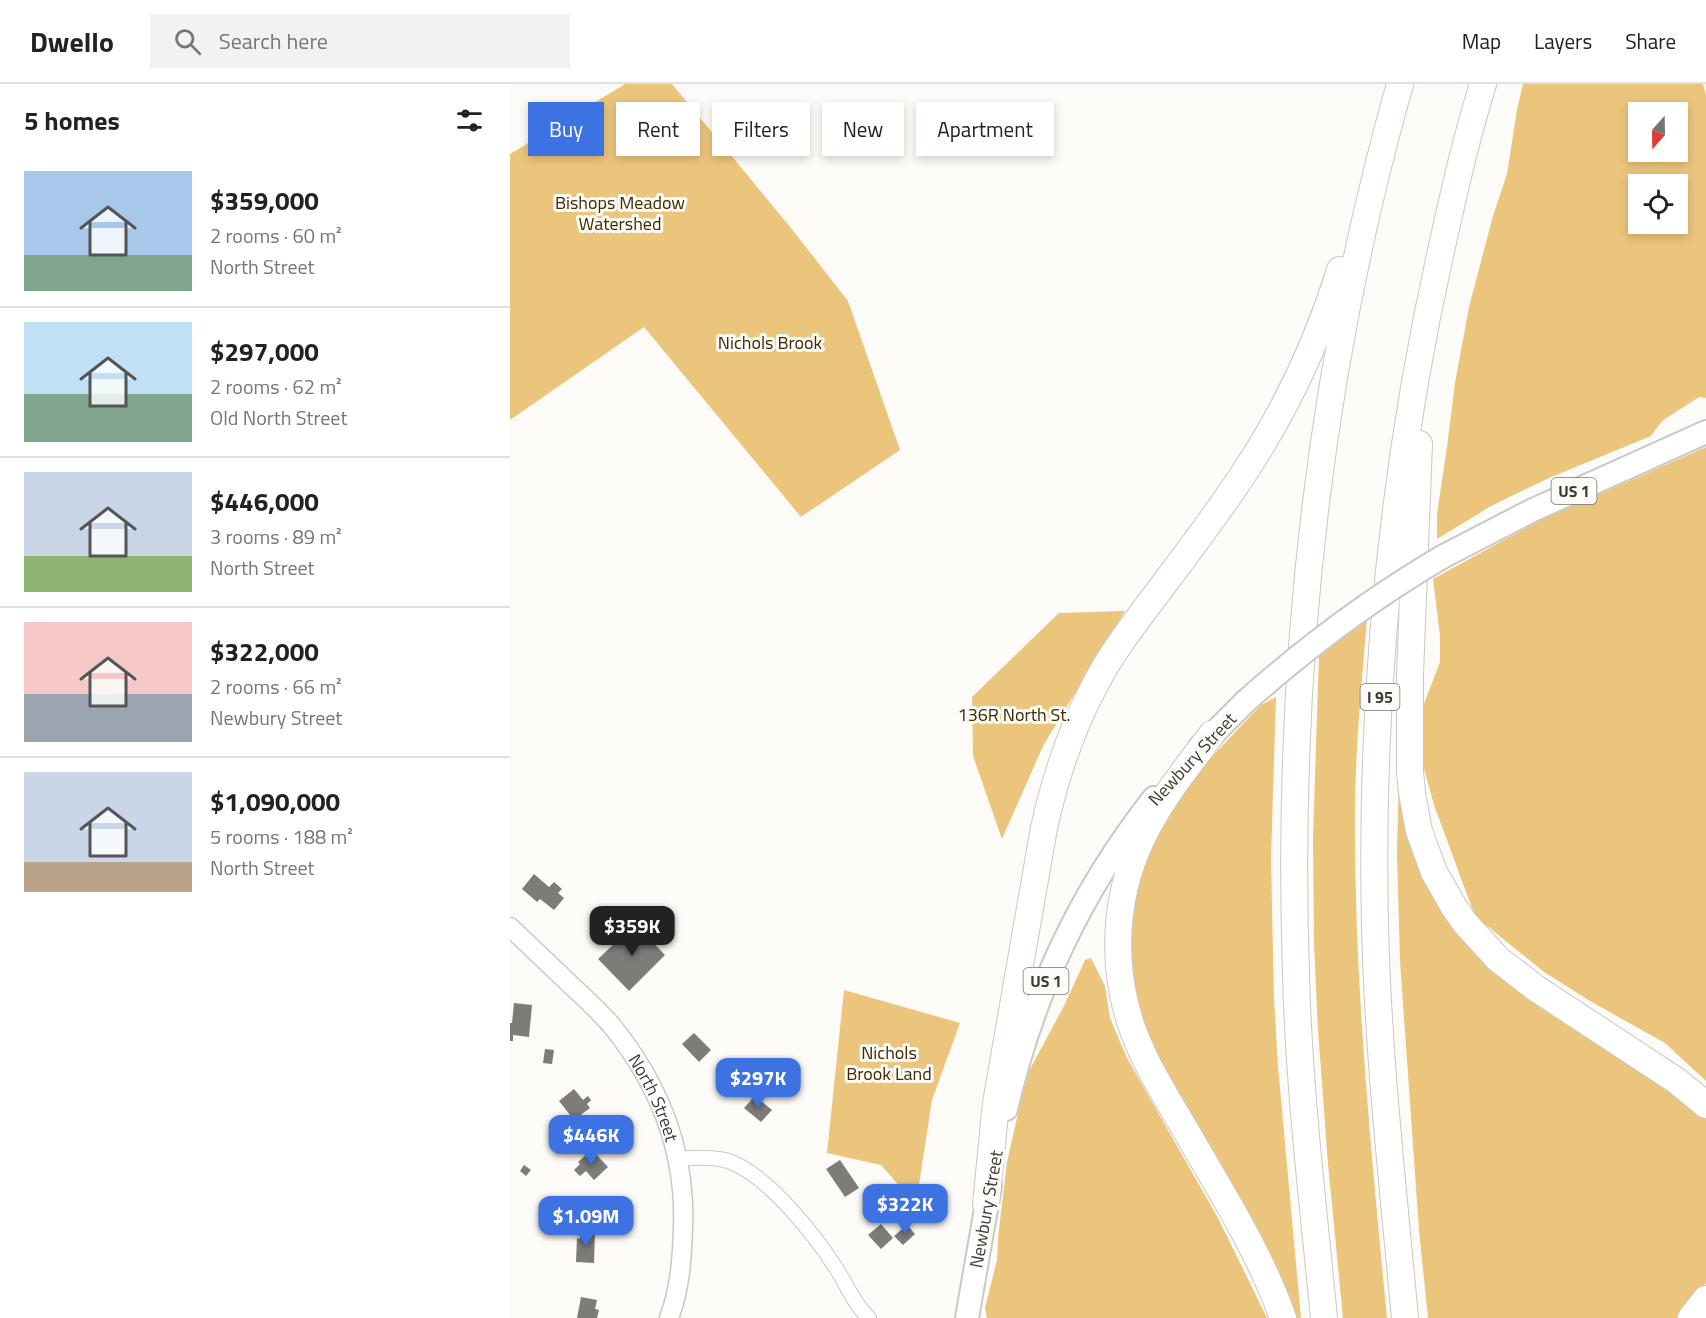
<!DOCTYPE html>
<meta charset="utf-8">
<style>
body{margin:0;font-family:"Titillium Web",sans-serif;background:#f2f2f2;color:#222;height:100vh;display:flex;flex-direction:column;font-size:22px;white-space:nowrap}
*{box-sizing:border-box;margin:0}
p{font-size:20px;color:#767676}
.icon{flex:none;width:33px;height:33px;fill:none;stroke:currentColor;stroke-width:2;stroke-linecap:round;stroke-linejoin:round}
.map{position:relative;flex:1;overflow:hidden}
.drawer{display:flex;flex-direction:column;background:#fff;width:510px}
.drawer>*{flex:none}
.hud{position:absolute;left:18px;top:18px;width:570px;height:54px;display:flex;gap:12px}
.needle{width:39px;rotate:200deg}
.fabs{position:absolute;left:1118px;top:18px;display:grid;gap:12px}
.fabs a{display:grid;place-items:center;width:60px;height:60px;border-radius:0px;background:#fff;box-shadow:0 3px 9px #0003;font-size:30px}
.price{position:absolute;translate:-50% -51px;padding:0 14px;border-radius:12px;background:#3d72e2;color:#fff;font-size:20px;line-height:39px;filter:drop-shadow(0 2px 3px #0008)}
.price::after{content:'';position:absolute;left:50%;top:36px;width:18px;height:14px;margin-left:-9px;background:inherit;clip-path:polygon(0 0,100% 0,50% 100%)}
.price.active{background:#222;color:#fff}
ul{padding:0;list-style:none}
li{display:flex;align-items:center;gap:18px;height:150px;padding:0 24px}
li+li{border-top:2px solid #e0e0e0}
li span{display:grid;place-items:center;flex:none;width:168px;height:120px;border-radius:0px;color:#555}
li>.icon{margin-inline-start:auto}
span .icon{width:72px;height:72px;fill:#fffc;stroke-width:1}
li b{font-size:26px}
h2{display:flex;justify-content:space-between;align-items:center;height:72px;padding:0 24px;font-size:26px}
.tag{padding:0 21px;border-radius:0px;background:#fff;box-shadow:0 3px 9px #0003;font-size:21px;line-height:54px}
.tag.active{background:#3d72e2;color:#fff}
header{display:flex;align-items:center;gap:36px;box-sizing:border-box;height:84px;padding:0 30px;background:#fff;border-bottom:2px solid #e0e0e0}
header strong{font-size:28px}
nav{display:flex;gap:33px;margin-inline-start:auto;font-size:21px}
.search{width:420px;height:54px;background:#f2f2f2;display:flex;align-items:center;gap:15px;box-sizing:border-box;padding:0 21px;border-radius:0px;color:#767676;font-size:22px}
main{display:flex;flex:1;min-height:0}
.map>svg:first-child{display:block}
</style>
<header>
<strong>Dwello</strong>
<div class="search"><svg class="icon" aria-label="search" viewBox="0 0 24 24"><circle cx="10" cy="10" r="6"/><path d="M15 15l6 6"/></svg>Search here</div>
<nav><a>Map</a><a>Layers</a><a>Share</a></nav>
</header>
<main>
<section class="drawer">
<h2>5 homes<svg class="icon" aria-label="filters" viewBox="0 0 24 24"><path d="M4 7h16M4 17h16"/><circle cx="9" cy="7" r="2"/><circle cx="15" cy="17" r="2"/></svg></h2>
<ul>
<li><span style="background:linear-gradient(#a9c7e8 70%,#7fa58c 0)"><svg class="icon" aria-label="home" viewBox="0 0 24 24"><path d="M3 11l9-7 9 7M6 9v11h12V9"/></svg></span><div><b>$359,000</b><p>2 rooms · 60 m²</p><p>North Street</p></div></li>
<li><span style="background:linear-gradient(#bfe0f5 60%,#7fa58c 0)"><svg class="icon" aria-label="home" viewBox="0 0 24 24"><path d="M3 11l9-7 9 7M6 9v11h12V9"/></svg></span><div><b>$297,000</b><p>2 rooms · 62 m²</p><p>Old North Street</p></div></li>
<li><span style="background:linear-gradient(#c9d6e8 70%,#8fb573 0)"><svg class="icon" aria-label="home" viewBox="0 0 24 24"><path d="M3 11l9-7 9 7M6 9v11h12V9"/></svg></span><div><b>$446,000</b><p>3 rooms · 89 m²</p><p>North Street</p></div></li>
<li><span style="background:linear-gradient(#f6c9c9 60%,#9aa5b1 0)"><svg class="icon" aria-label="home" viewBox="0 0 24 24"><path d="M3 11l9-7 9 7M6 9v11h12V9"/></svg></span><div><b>$322,000</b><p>2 rooms · 66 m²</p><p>Newbury Street</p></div></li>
<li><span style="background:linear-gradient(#c9d6e8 75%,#b9a48a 0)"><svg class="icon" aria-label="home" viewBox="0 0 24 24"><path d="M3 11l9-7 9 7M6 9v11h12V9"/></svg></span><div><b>$1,090,000</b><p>5 rooms · 188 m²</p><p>North Street</p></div></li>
</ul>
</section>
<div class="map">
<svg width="1196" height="1234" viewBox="0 0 1196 1234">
<rect width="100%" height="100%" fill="#fdfbf7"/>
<g fill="#ecc57c" fill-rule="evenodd">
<polygon points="115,0 162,0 281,144 338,217 390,366 291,433 134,243 0,336 0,70"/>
<path d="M 1013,0 L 1193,0 L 1196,11 L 1196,314 L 1189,313 L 1152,337 L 1141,352 L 1039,394 L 981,422 L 927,455 L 927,430 L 937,363 L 945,299 L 959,223 L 983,132 L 997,90 L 1007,26 ZM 1128,28 L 1167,28 L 1167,68 L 1128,68 ZM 1128,100 L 1167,100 L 1167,140 L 1128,140 Z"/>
<polygon points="1196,363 1196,997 1155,959 1080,917 1034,888 965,832 924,721 913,681 914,620 930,578 930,551 923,495 1029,437"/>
<polygon points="615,527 533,662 492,755 463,672 462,613 549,529"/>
<path d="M 857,534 C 852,599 845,664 845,729 C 844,898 861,1066 877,1234 L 833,1234 L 818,1080 L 808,946 L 804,859 L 803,755 L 809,570 Z"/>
<polygon points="766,613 761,775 764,914 768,982 791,1234 780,1234 644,973 617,888 619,828 648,741 693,682 751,621"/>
<polygon points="889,685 924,808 1196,1032 1196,1199 1173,1234 918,1234 909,1146 890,877 887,770"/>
<polygon points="581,874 595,902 600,934 617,974 708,1134 757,1234 477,1234 475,1224 487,1176 488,1154 497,1078 513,1007 519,987 553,924 575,876"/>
<polygon points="334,906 450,939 422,1016 407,1114 413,1129 371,1081 317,1069"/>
</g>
<g fill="#7e7c79">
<polygon points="24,790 39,803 44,798 52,805 48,809 54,814 44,826 30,815 27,818 12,805"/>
<polygon points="125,840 155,871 119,907 88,875"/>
<polygon points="4,919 22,921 19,953 3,951 3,957 0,957 0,939 2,939"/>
<polygon points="184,949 201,966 189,978 172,960"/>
<polygon points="35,965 44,966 42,980 33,979"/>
<polygon points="64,1005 73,1016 78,1012 81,1016 77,1020 80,1024 64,1036 49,1017"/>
<polygon points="245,1012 262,1026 251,1038 234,1024"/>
<polygon points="82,1066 98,1083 84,1096 76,1087 70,1092 64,1086 70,1080 68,1078"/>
<polygon points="330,1076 349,1104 335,1113 316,1085"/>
<polygon points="14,1081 21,1086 16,1092 10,1087"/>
<polygon points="371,1140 383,1154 371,1165 358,1151"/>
<polygon points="397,1141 405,1150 393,1161 384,1152"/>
<polygon points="70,1145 85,1146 84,1179 66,1178 67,1154 70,1155"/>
<polygon points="71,1213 87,1216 85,1225 89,1226 87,1234 67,1234"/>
</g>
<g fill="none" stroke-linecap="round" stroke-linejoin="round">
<defs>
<path id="minor" d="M 166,1075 C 182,1074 206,1072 221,1078 C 259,1093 304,1150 326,1184 C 337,1201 344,1220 359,1234"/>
<g id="tertiary">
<path id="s1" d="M 0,843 C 21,863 42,883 63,903 C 76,915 90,928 102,942 C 149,1000 176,1068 173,1144 C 172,1175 170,1205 159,1234"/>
</g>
<g id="primary">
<polyline points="934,472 1023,426 1196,348"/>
<polyline points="690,663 736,617"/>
<path d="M 496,1025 C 523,909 570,808 644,714"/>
<polyline points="457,1234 480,1102"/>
</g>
<g id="motorway">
<polyline points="909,360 900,590 900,687 902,709 909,747 924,788 944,823 955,839 988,875 1027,905 1167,997 1196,1021"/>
<path d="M 702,650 C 677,683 651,715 633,752 C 600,820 600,900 632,968 C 645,997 663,1024 679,1052 C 713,1111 750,1169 773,1234"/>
<path d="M 476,1120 L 486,1019 L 534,744 C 545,694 561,645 586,599 C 600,572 618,548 636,524 C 668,481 701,439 730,395 C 774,330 807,260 830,186"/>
<path d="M 814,1234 C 803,1120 789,1006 786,891 C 776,591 808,289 890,0"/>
<path d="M 895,1234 C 883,1103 868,972 865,841 C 860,618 881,394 929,176 C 942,117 955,58 973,0"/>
<polyline points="1181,1234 1196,1215"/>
</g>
</defs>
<use href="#minor" stroke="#cac8c4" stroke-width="16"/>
<use href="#tertiary" stroke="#cac8c4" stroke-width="21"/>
<use href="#primary" stroke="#cac8c4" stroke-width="26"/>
<use href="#motorway" stroke="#cac8c4" stroke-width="28"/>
<use href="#minor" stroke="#fff" stroke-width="14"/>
<use href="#tertiary" stroke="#fff" stroke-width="18"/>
<use href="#primary" stroke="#fff" stroke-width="22"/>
<use href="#motorway" stroke="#fff" stroke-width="26"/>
<defs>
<path id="primary-bridge" d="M 736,617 C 798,562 862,514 934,472"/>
</defs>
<use href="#primary-bridge" stroke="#cac8c4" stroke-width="26" stroke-linecap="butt"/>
<use href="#primary-bridge" stroke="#fff" stroke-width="22"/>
</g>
<g text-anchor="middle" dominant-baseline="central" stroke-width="6" stroke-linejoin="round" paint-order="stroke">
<g fill="#fdfbf7" stroke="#747471" stroke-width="1.5">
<rect x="1041.5" y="394" width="45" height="26" rx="4.5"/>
<rect x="850.5" y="600" width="39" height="26" rx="4.5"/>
<rect x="513.5" y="884" width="45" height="26" rx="4.5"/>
</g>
<g font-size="16" font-weight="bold" fill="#3a3a38">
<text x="1064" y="407">US 1</text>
<text x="870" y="613">I 95</text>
<text x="536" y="897">US 1</text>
</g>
<g font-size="18" fill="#3e2b01" stroke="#fdfbf7">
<text x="110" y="118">Bishops Meadow<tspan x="110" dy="21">Watershed</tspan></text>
<text x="260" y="258">Nichols Brook</text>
<text x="504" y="630">136R North St.</text>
<text x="379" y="968">Nichols<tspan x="379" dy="21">Brook Land</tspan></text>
</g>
<g font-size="18" fill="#3a3a38" stroke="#fdfbf7">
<text transform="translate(682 675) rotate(-47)">Newbury Street</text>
<text stroke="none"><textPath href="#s1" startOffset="226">North Street</textPath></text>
<text transform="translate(476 1125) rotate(-80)">Newbury Street</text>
</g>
</g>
</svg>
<div class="fabs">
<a><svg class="needle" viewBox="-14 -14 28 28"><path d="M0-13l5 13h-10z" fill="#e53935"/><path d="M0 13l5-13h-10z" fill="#767676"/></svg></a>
<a><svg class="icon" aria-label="locate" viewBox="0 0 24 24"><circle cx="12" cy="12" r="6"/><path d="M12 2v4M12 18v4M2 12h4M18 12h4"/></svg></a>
</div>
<b class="price active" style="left:122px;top:873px">$359K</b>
<b class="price" style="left:248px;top:1025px">$297K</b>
<b class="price" style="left:81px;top:1082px">$446K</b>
<b class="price" style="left:395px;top:1151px">$322K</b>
<b class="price" style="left:76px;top:1163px">$1.09M</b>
<div class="hud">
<a class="tag active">Buy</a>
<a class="tag">Rent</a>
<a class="tag">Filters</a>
<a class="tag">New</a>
<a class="tag">Apartment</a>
</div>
</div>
</main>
